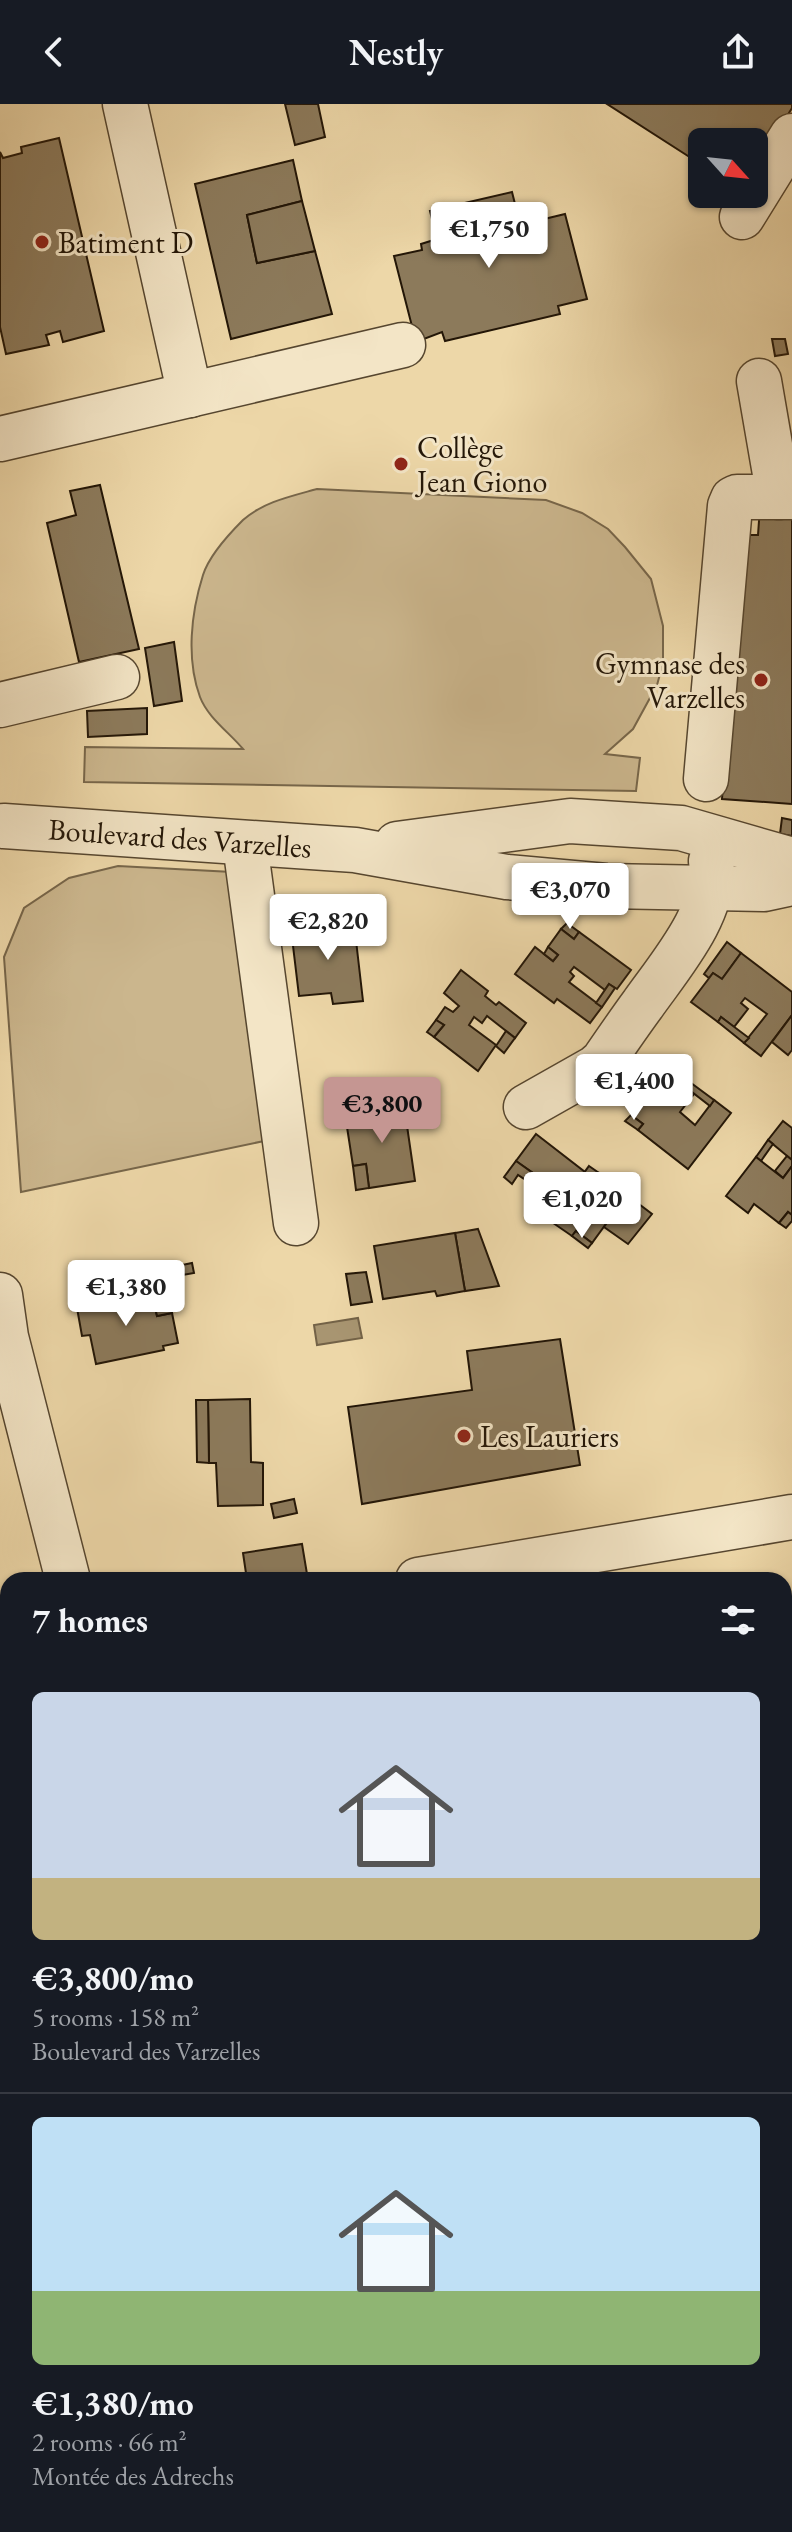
<!DOCTYPE html>
<meta charset="utf-8">
<style>
body{margin:0;font-family:"EB Garamond",serif;background:#20242c;color:#f1f3f6;height:100vh;display:flex;flex-direction:column;font-size:30px;white-space:nowrap}
*{box-sizing:border-box;margin:0}
p{font-size:26px;color:#9ea1a6}
.icon{flex:none;width:44px;height:44px;fill:none;stroke:currentColor;stroke-width:2;stroke-linecap:round;stroke-linejoin:round}
.map{position:relative;flex:1;overflow:hidden}
.sheet{position:absolute;left:0px;top:1468px;width:792px;height:960px;display:flex;flex-direction:column;background:#171b24;border-radius:24px 24px 0 0;box-shadow:0 2px 6px #0004}
.sheet>*{flex:none}
.needle{width:52px;rotate:117deg}
.controls{position:absolute;left:688px;top:24px;display:grid;gap:16px}
.controls a{display:grid;place-items:center;width:80px;height:80px;border-radius:12px;background:#171b24;box-shadow:0 2px 6px #0004;font-size:40px}
.price{position:absolute;translate:-50% -68px;padding:0 18px;border-radius:8px;background:#fff;color:#222;font-size:26px;line-height:52px;filter:drop-shadow(0 2px 4px #0008)}
.price::after{content:'';position:absolute;left:50%;top:48px;width:24px;height:18px;margin-left:-12px;background:inherit;clip-path:polygon(0 0,100% 0,50% 100%)}
.price.active{background:#c59692;color:#111}
ul{padding:0;list-style:none}
li{display:grid;align-content:center;gap:16px;height:424px;padding:0 32px}
li+li{border-top:2px solid #363941}
li span{display:grid;place-items:center;height:248px;border-radius:12px;color:#555}
li>.icon{margin-inline-start:auto}
span .icon{width:144px;height:144px;fill:#fffc;stroke-width:1}
li b{font-size:34px}
h2{display:flex;justify-content:space-between;align-items:center;height:96px;padding:0 32px;font-size:34px}
header{display:flex;justify-content:space-between;align-items:center;height:104px;padding:0 32px;background:#171b24;font-size:36px;font-weight:600}
.map>svg:first-child{display:block}
</style>
<header><svg class="icon" aria-label="back" viewBox="0 0 24 24"><path d="M15 5l-7 7 7 7"/></svg>Nestly<svg class="icon" aria-label="share" viewBox="0 0 24 24"><path d="M12 15V3M7 8l5-5 5 5M5 13v7h14v-7"/></svg></header>
<div class="map">
<svg width="792" height="2428" viewBox="0 0 792 2428">
<rect width="100%" height="100%" fill="#edd7a8"/>
<filter id="stains"><feTurbulence type="fractalNoise" baseFrequency=".0025" numOctaves="4"/><feColorMatrix values="0 0 0 0 .2 0 0 0 0 .09 0 0 0 0 .02 0 0 0 .5 -.17"/></filter>
<radialGradient id="worn" r=".72"><stop offset=".6" stop-color="#630" stop-opacity="0"/><stop offset="1" stop-color="#630" stop-opacity=".3"/></radialGradient>
<g fill="#cbb68d" stroke="#77664a" stroke-width="2">
<path d="M 317,385 L 546,396 L 582,409 L 608,425 L 625,443 L 651,475 L 663,522 L 663,559 L 657,581 L 633,625 L 605,650 L 640,654 L 636,687 L 84,678 L 85,643 L 243,645 C 230,629 208,614 200,593 C 186,555 191,509 203,471 C 209,452 229,430 243,416 C 263,398 292,392 317,385 Z"/>
<polygon points="118,762 232,768 269,1036 21,1088 4,853 24,804 69,774"/>
<polygon points="792,2321 792,2404 784,2405 784,2324"/>
</g>
<polygon fill="#a89571" stroke="#736247" stroke-width="2" points="358,1214 362,1234 317,1241 314,1221"/>
<g fill="#8c7a5b" stroke="#231607" stroke-width="2">
<polygon points="285,0 318,0 325,33 295,41"/>
<polygon points="607,0 792,0 792,4 754,66 754,38 702,38 702,61"/>
<polygon points="59,34 104,227 63,238 60,227 46,231 49,241 6,250 0,223 0,48 3,54 22,49 21,43"/>
<polygon points="293,56 302,97 247,111 257,159 315,147 332,210 231,235 195,80"/>
<polygon points="512,88 519,116 535,111 536,117 565,110 587,195 558,202 560,210 445,237 442,228 416,238 394,152 422,146 421,140 437,135 430,107"/>
<polygon points="302,97 315,147 257,159 247,111"/>
<polygon points="772,235 785,235 788,250 775,252"/>
<polygon points="100,381 139,545 79,558 47,419 76,411 70,387"/>
<polygon points="760,403 792,406 792,700 722,695 741,431 758,431"/>
<polygon points="174,538 182,597 154,602 145,544"/>
<polygon points="147,604 147,630 88,633 87,607"/>
<polygon points="782,714 792,716 792,732 780,730"/>
<polygon points="354,819 363,897 333,900 331,889 299,892 291,825"/>
<polygon points="567,819 579,828 574,835 561,825"/>
<polygon points="561,825 574,835 579,828 631,866 617,885 609,880 605,886 574,863 570,868 574,872 569,878 602,903 590,919 557,895 554,899 515,870 535,843 553,857 558,851 548,843"/>
<polygon points="727,838 741,849 722,875 713,869 709,874 704,870"/>
<polygon points="548,843 558,851 553,857 544,850"/>
<polygon points="741,849 792,888 792,911 761,952 744,939 767,910 745,894 741,899 748,905 734,923 721,913 718,918 691,898 713,869 722,875"/>
<polygon points="461,866 488,887 485,892 496,901 499,898 526,919 515,934 487,912 482,919 474,913 469,921 496,941 478,967 434,933 444,921 436,916 445,903 453,908 459,902 444,889"/>
<polygon points="609,880 615,884 602,903 596,899"/>
<polygon points="792,911 792,946 788,951 772,938"/>
<polygon points="721,913 749,934 744,939 718,918"/>
<polygon points="436,916 444,921 434,933 427,928"/>
<polygon points="506,927 515,934 504,949 496,942"/>
<polygon points="659,955 687,976 683,981 694,990 680,1008 695,1021 714,996 731,1009 688,1065 638,1026 643,1020 631,1011 649,986 641,980"/>
<polygon points="687,976 714,996 710,1002 683,981"/>
<polygon points="404,1001 415,1077 369,1084 366,1060 353,1062 345,1010"/>
<polygon points="631,1011 643,1020 638,1026 625,1017"/>
<polygon points="783,1017 792,1024 792,1056 768,1036"/>
<polygon points="536,1030 585,1068 573,1084 588,1094 592,1089 587,1085 599,1069 627,1091 592,1139 576,1127 572,1132 530,1103 541,1087 551,1093 556,1085 516,1057"/>
<polygon points="768,1036 773,1040 761,1057 756,1053"/>
<polygon points="787,1052 792,1056 792,1062 783,1074 775,1067"/>
<polygon points="756,1053 783,1074 792,1062 792,1111 788,1108 779,1119 754,1100 748,1109 726,1092"/>
<polygon points="516,1057 551,1082 545,1089 518,1071 512,1080 504,1073"/>
<polygon points="366,1060 369,1084 356,1086 353,1062"/>
<polygon points="589,1062 599,1069 583,1091 573,1084"/>
<polygon points="627,1091 652,1110 628,1140 604,1123"/>
<polygon points="788,1108 792,1111 792,1117 786,1124 779,1119"/>
<polygon points="478,1125 499,1182 465,1187 455,1129"/>
<polygon points="576,1127 592,1139 588,1144 572,1132"/>
<polygon points="455,1129 465,1187 437,1192 435,1187 383,1195 374,1142"/>
<polygon points="192,1159 194,1169 165,1174 163,1165"/>
<polygon points="366,1168 372,1198 351,1201 346,1170"/>
<polygon points="152,1188 157,1212 172,1209 178,1239 163,1242 164,1246 96,1260 90,1231 82,1232 77,1204"/>
<polygon points="168,1196 172,1209 157,1212 154,1199"/>
<polygon points="560,1235 580,1361 362,1400 348,1303 472,1286 467,1247"/>
<polygon points="250,1295 251,1358 263,1359 263,1401 218,1402 216,1359 209,1359 208,1296"/>
<polygon points="196,1296 208,1296 209,1359 197,1358"/>
<polygon points="294,1395 297,1409 274,1414 271,1400"/>
<polygon points="302,1440 308,1476 247,1476 243,1449"/>
<polygon points="0,1554 8,1554 8,1616 0,1615"/>
<polygon points="792,1573 792,1587 784,1599 784,1585"/>
<polygon points="0,1631 8,1632 8,1699 0,1698"/>
<polygon points="792,1996 792,2103 784,2106 784,1999"/>
<polygon points="0,2120 5,2125 8,2122 8,2172 3,2178 0,2175"/>
<polygon points="792,2179 792,2212 784,2215 784,2182"/>
<polygon points="792,2280 792,2310 784,2313 784,2283"/>
<polygon points="407,2420 708,2420 708,2421 674,2428 370,2428"/>
</g>
<g fill="none" stroke-linecap="round" stroke-linejoin="round">
<defs>
<g id="minor">
<polyline points="125,0 190,291"/>
<polyline points="742,113 792,32"/>
<polyline points="759,277 779,393"/>
<polyline points="0,335 403,241"/>
<polyline points="0,601 117,573"/>
<polyline points="706,675 730,402 733,395 737,393 792,393"/>
<polyline points="4,722 355,746 507,773 606,782 764,785 792,779"/>
<polyline points="245,740 296,1119"/>
<polyline points="397,740 570,717 681,724 792,756"/>
<path d="M 526,1003 L 595,964 L 603,957 C 616,938 629,919 643,900 C 669,863 719,806 711,757"/>
<polyline points="0,1191 6,1233 68,1476"/>
<polyline points="418,1476 792,1413"/>
<polyline points="0,1514 8,1514"/>
<polyline points="784,2162 792,2159"/>
<polyline points="784,2256 792,2253"/>
<polyline points="0,2310 8,2307"/>
<polyline points="97,2420 102,2428"/>
<polyline points="737,2420 740,2428"/>
<polyline points="249,2428 256,2420"/>
</g>
</defs>
<use href="#minor" stroke="#56462f" stroke-width="47"/>
<use href="#minor" stroke="#f3e5c6" stroke-width="44"/>
</g>
<g fill="#8f2418" stroke="#f3e5c6" stroke-width="3">
<circle cx="42" cy="138" r="8"/>
<circle cx="401" cy="360" r="8"/>
<circle cx="761" cy="576" r="8"/>
<circle cx="464" cy="1332" r="8"/>
</g>
<g text-anchor="middle" dominant-baseline="central" stroke-width="6" stroke-linejoin="round" paint-order="stroke">
<g font-size="30" fill="#231607" stroke="#f3e5c6" text-anchor="start">
<text x="58" y="138">Batiment D</text>
<text x="417" y="343">Collège<tspan x="417" dy="34">Jean Giono</tspan></text>
<text x="745" y="559" text-anchor="end">Gymnase des<tspan x="745" dy="34">Varzelles</tspan></text>
<text x="480" y="1332">Les Lauriers</text>
</g>
<g font-size="30" fill="#231607" stroke="#f3e5c6">
<text transform="translate(180 734) rotate(4)">Boulevard des Varzelles</text>
</g>
</g>
<rect width="100%" height="100%" filter="url(#stains)"/>
<rect width="100%" height="100%" fill="url(#worn)"/>
</svg>
<div class="controls">
<a><svg class="needle" viewBox="-14 -14 28 28"><path d="M0-13l5 13h-10z" fill="#e53935"/><path d="M0 13l5-13h-10z" fill="#9ea1a6"/></svg></a>
</div>
<b class="price" style="left:489px;top:166px">€1,750</b>
<b class="price" style="left:570px;top:827px">€3,070</b>
<b class="price" style="left:328px;top:858px">€2,820</b>
<b class="price" style="left:634px;top:1018px">€1,400</b>
<b class="price active" style="left:382px;top:1041px">€3,800</b>
<b class="price" style="left:582px;top:1136px">€1,020</b>
<b class="price" style="left:126px;top:1224px">€1,380</b>
<section class="sheet">
<h2>7 homes<svg class="icon" aria-label="filters" viewBox="0 0 24 24"><path d="M4 7h16M4 17h16"/><circle cx="9" cy="7" r="2"/><circle cx="15" cy="17" r="2"/></svg></h2>
<ul>
<li><span style="background:linear-gradient(#c9d6e8 75%,#c2b280 0)"><svg class="icon" aria-label="home" viewBox="0 0 24 24"><path d="M3 11l9-7 9 7M6 9v11h12V9"/></svg></span><div><b>€3,800/mo</b><p>5 rooms · 158 m²</p><p>Boulevard des Varzelles</p></div></li>
<li><span style="background:linear-gradient(#bfe0f5 70%,#8fb573 0)"><svg class="icon" aria-label="home" viewBox="0 0 24 24"><path d="M3 11l9-7 9 7M6 9v11h12V9"/></svg></span><div><b>€1,380/mo</b><p>2 rooms · 66 m²</p><p>Montée des Adrechs</p></div></li>
</ul>
</section>
</div>
